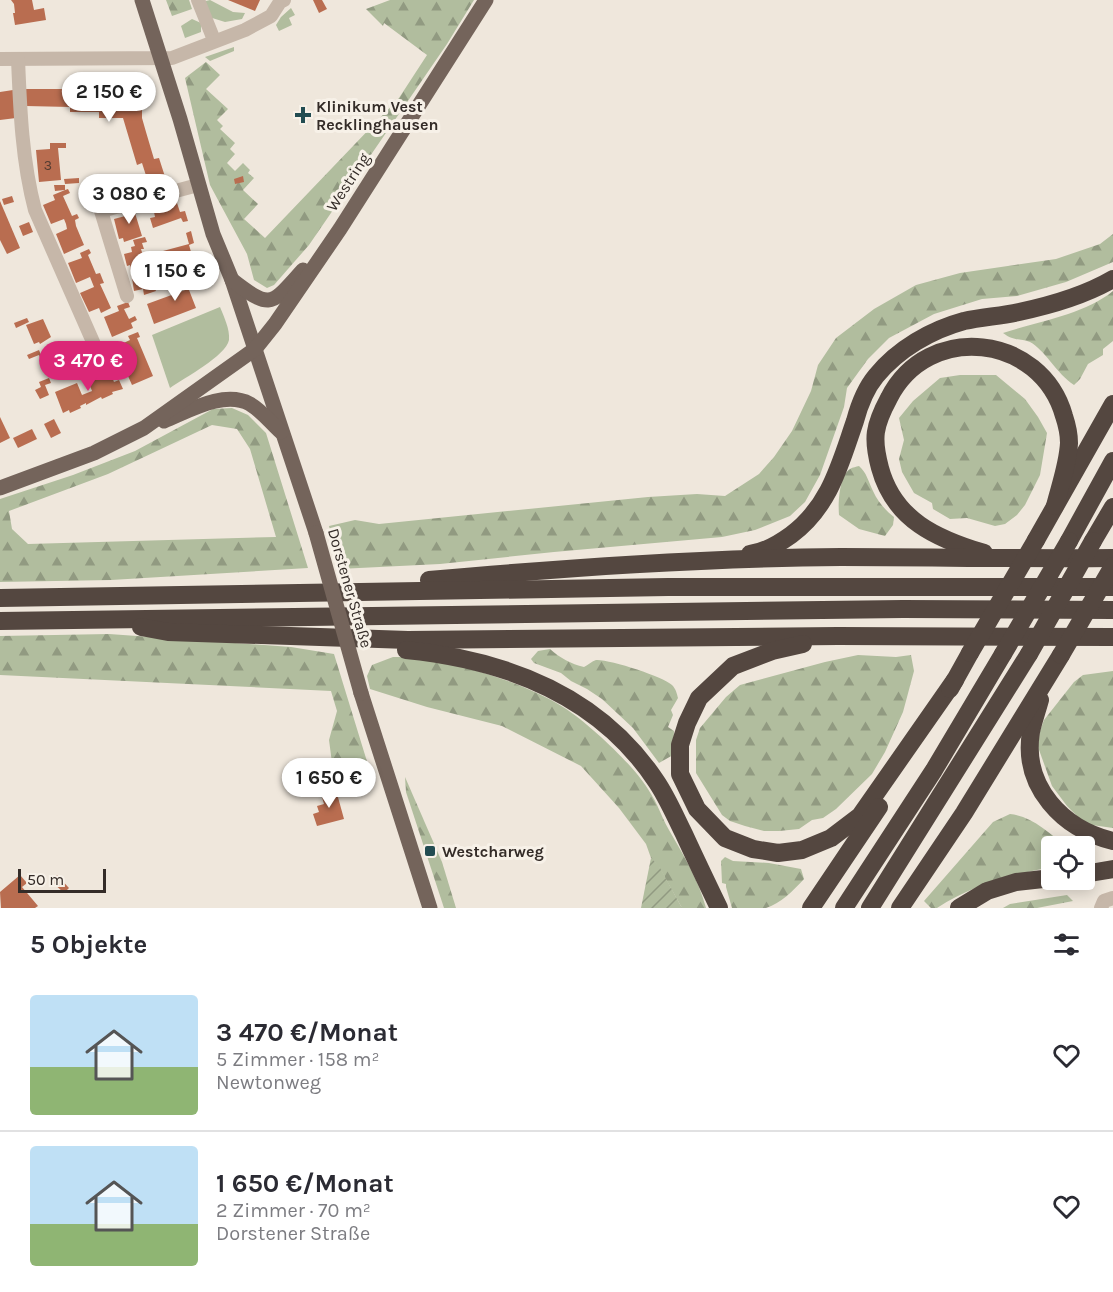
<!DOCTYPE html>
<html lang="de">
<meta charset="utf-8">
<style>
body{margin:0;font-family:Karla,sans-serif;background:#f7f7f7;color:#2b2b33;height:100vh;display:flex;flex-direction:column;font-size:22px;white-space:nowrap}
*{box-sizing:border-box;margin:0}
p{font-size:20px;color:#7c7c81}
.icon{flex:none;width:33px;height:33px;fill:none;stroke:currentColor;stroke-width:2;stroke-linecap:round;stroke-linejoin:round}
.map{position:relative;height:908px;overflow:hidden}
.details{display:flex;flex-direction:column;background:#fff;flex:1}
.details>*{flex:none}
.tools{position:absolute;left:1041px;top:836px;display:grid;gap:12px}
.tools a{display:grid;place-items:center;width:54px;height:54px;border-radius:6px;background:#fff;box-shadow:0 3px 15px #0003;font-size:30px}
.scale{position:absolute;left:18px;bottom:15px;width:88px;box-sizing:border-box;padding-left:6px;border:3px solid #342c28;border-top:0;font-size:16px;line-height:21px;white-space:nowrap;color:#342c28;-webkit-text-stroke:4px #f7f1e8;paint-order:stroke}
.price{position:absolute;translate:-50% -51px;padding:0 14px;border-radius:21px;background:#fff;color:#222;font-size:20px;line-height:39px;filter:drop-shadow(0 2px 3px #0008)}
.price::after{content:'';position:absolute;left:50%;top:36px;width:18px;height:14px;margin-left:-9px;background:inherit;clip-path:polygon(0 0,100% 0,50% 100%)}
.price.on{background:#db2777;color:#fff}
ul{padding:0;list-style:none}
li{display:flex;align-items:center;gap:18px;height:150px;padding:0 30px}
li+li{border-top:2px solid #e1e1e2}
li span{display:grid;place-items:center;flex:none;width:168px;height:120px;border-radius:6px;color:#555}
li>.icon{margin-inline-start:auto}
span .icon{width:72px;height:72px;fill:#fffc;stroke-width:1}
li b{font-size:26px}
h2{display:flex;justify-content:space-between;align-items:center;height:72px;padding:0 30px;font-size:26px}
.map>svg:first-child{display:block}
</style>
<div class="map">
<svg width="1113" height="908" viewBox="0 0 1113 908">
<defs>
<pattern id="forest-firs" width="22" height="20" patternUnits="userSpaceOnUse" patternTransform="scale(1.5)"><rect width="22" height="20" fill="#b1bd9e"/><path d="M5 1l3.5 6h-7zM16 11l3.5 6h-7z" fill="#919a81"/></pattern>
<pattern id="garden-furrows" width="10" height="10" patternUnits="userSpaceOnUse" patternTransform="scale(1.5)"><rect width="10" height="10" fill="#b1bd9e"/><path d="M-1 1l2-2M0 10L10 0M9 11l2-2" fill="none" stroke="#919a81"/></pattern>
</defs>
<rect width="100%" height="100%" fill="#efe7dc"/>
<g fill="#b1bd9e">
<polygon points="210,0 233,12 245,13 242,19 225,22 209,17 204,5 206,1"/>
<polygon points="291,8 295,15 289,18 292,25 279,31 276,25 281,17"/>
<polygon points="192,19 201,23 201,32 185,38 181,26"/>
<polygon points="234,47 234,51 210,61 205,57"/>
<path d="M 220,307 C 224,317 230,329 229,340 C 226,356 184,378 170,388 L 152,335 Z"/>
</g>
<g fill="url(#forest-firs)" fill-rule="evenodd">
<polygon points="166,0 189,0 192,9 172,16"/>
<polygon points="390,0 474,0 447,44 309,245 274,285 267,288 254,280 247,254 210,185 185,78 206,62 220,75 206,89 228,109 217,120 223,126 220,129 235,143 230,149 235,154 227,163 235,171 243,163 250,170 248,173 254,178 243,190 258,204 244,219 265,238 399,98 427,55 384,23 383,26 366,9"/>
<polygon points="1113,234 1113,262 1066,282 1017,296 982,299 934,314 889,338 868,359 847,388 844,407 820,475 805,502 790,516 755,530 722,537 554,552 440,564 339,569 329,526 355,520 379,524 648,497 697,494 725,496 759,474 774,457 792,431 811,391 818,365 836,338 874,309 916,285 960,273 1056,259 1100,244"/>
<path d="M 1113,291 L 1113,341 L 1103,349 L 1103,355 L 1088,364 L 1080,379 L 1074,385 C 1057,374 1044,349 1030,342 C 1021,338 1015,342 1003,333 C 1037,322 1085,314 1113,291 Z"/>
<polygon points="960,375 996,375 1025,399 1038,417 1047,433 1040,475 1025,505 1017,515 1005,524 995,526 967,518 950,519 933,509 932,503 914,493 902,472 899,459 904,440 899,418 913,401 940,378"/>
<path d="M 232,408 L 248,415 L 266,433 L 308,568 L 111,580 L 0,582 L 0,499 L 73,475 L 135,451 L 213,409 ZM 212,425 L 237,429 L 250,449 L 276,537 L 28,544 L 12,529 L 9,511 L 108,474 Z"/>
<path d="M 859,466 C 867,473 868,481 873,491 C 878,502 885,510 894,517 L 893,525 L 885,536 L 859,529 L 839,515 C 838,504 839,476 850,469 C 853,467 856,467 859,466 Z"/>
<polygon points="109,634 291,647 334,654 369,768 334,778 329,740 337,711 331,691 0,675 0,636"/>
<path d="M 550,649 C 560,658 571,664 584,667 C 588,665 592,661 596,660 C 609,659 664,677 672,685 C 676,689 677,694 678,698 L 671,710 L 673,715 L 668,727 L 674,731 L 673,755 L 659,763 L 633,728 L 602,699 L 587,689 L 571,681 L 561,673 L 534,663 L 531,659 L 538,651 Z"/>
<polygon points="858,655 896,657 911,655 914,671 903,712 885,752 872,774 836,809 823,818 812,820 799,829 779,831 764,831 745,826 730,821 722,815 696,773 696,740 700,728 726,697 740,685 825,662"/>
<path d="M 393,657 C 442,656 521,681 563,707 C 585,721 614,748 631,767 C 641,778 651,792 657,805 C 661,813 664,822 669,830 C 683,854 699,881 706,908 L 682,908 L 659,867 L 651,858 L 646,844 L 619,808 L 581,766 L 502,726 L 427,707 L 370,689 L 367,676 L 372,665 Z"/>
<polygon points="1113,671 1113,828 1085,824 1067,806 1052,786 1038,747 1040,731 1044,720 1074,682 1083,675"/>
<polygon points="405,777 442,862 456,908 444,908 406,792"/>
<path d="M 1010,814 C 1032,816 1049,833 1066,846 L 1052,846 L 1051,867 C 1010,875 972,885 937,908 L 931,908 L 924,901 L 993,822 Z"/>
<path d="M 725,857 L 733,861 L 769,863 L 801,869 L 804,879 C 794,890 780,904 766,908 C 755,908 742,908 732,908 L 726,887 L 726,884 L 722,883 L 721,861 Z"/>
<polygon points="1067,895 1073,901 1037,908 1003,908 1010,904"/>
</g>
<polygon fill="url(#garden-furrows)" points="651,858 659,866 682,908 641,908"/>
<g fill="#b96d50">
<polygon points="11,0 32,0 34,10 44,8 46,20 15,25 13,13 15,13 14,4"/>
<polygon points="228,0 260,0 255,11"/>
<polygon points="313,0 322,0 327,9 319,13"/>
<polygon points="26,89 70,89 70,95 99,95 99,101 142,100 142,118 146,132 154,159 159,158 168,186 151,191 142,163 137,165 123,118 99,118 99,112 70,112 70,107 26,106"/>
<polygon points="13,90 16,118 0,120 0,92"/>
<polygon points="50,143 66,143 66,148 58,148 61,180 39,182 36,150 50,149"/>
<polygon points="243,176 244,182 235,184 234,179"/>
<polygon points="79,178 79,183 65,184 64,179"/>
<polygon points="54,185 65,185 65,190 68,189 70,193 63,196 72,216 77,214 79,218 75,220 76,226 84,245 64,254 56,234 67,229 66,224 64,219 51,224 43,205 55,200 53,195 65,190 55,191"/>
<polygon points="12,196 14,202 4,205 2,199"/>
<polygon points="175,197 180,212 185,211 188,221 183,222 181,218 153,228 150,218 155,217 153,207 156,206 155,202"/>
<polygon points="0,201 20,248 7,254 0,240"/>
<polygon points="139,204 141,211 135,213 142,236 124,242 123,238 119,239 114,219 129,215 127,208"/>
<polygon points="29,222 33,232 23,236 19,226"/>
<polygon points="191,231 194,243 189,245 194,262 191,263 192,267 173,272 172,269 169,270 163,251 189,244 186,233"/>
<polygon points="145,237 147,242 142,243 144,249 141,249 152,286 154,286 156,291 144,295 143,289 134,291 130,265 127,266 124,254 132,252 131,247 135,246 133,240"/>
<polygon points="89,249 91,253 88,255 96,274 100,273 104,283 100,284 111,308 101,313 99,308 89,312 80,293 94,287 90,277 76,283 68,263 82,258 80,253"/>
<polygon points="195,271 199,287 189,290 196,308 154,324 147,304 188,289 185,275"/>
<polygon points="128,302 130,307 124,309 129,319 135,316 137,320 131,323 133,328 112,337 104,317 119,311 117,306"/>
<polygon points="27,318 29,322 16,328 14,323"/>
<polygon points="43,319 51,337 40,344 39,342 34,344 26,325"/>
<polygon points="138,332 140,337 137,338 153,376 132,385 115,347 130,340 128,336"/>
<polygon points="61,346 67,368 48,376 39,355 29,359 27,355 39,350 41,355"/>
<polygon points="109,369 114,382 119,380 123,389 112,392 113,394 102,399 101,397 86,405 86,403 80,406 81,408 70,413 69,410 63,413 55,392 77,383 82,395 92,391 87,378"/>
<polygon points="49,378 51,383 45,385 49,395 40,399 35,390 41,387 39,382"/>
<polygon points="0,417 10,438 0,443"/>
<polygon points="54,419 61,433 51,438 44,424"/>
<polygon points="32,429 37,439 18,448 13,438"/>
<polygon points="336,790 344,819 317,826 313,814 319,812 317,806 324,804 321,794"/>
<polygon points="20,875 27,883 22,887 38,906 35,908 1,908 0,892"/>
<polygon points="57,875 69,888 64,893 51,881"/>
</g>
<g fill="none" stroke-linecap="round" stroke-linejoin="round">
<g stroke="#c6b7a9" stroke-width="14">
<polyline points="198,0 214,40"/>
<polyline points="0,59 172,58 245,30 271,16 280,2 284,0"/>
<path d="M 18,59 C 20,109 22,161 35,210 L 97,351"/>
<polyline points="127,296 101,211 198,185"/>
<polyline points="1101,908 1104,901 1113,898"/>
</g>
<g stroke="#74645b" stroke-width="15">
<polyline points="142,0 180,119 213,234 232,280 316,533"/>
<path d="M 232,280 C 272,311 271,305 303,270"/>
<path d="M 164,421 C 189,411 224,390 250,404 C 262,411 271,423 281,432"/>
<polyline points="0,488 94,453 144,428 255,349 275,324 340,229 486,0"/>
<polyline points="361,693 430,908"/>
</g>
<g stroke="#544740" stroke-width="18">
<polyline points="1036,540 1113,404"/>
<polyline points="1069,541 1113,461"/>
<polyline points="1093,541 1113,507"/>
<path d="M 984,553 C 937,539 894,520 880,468 C 872,438 874,426 889,398 C 928,321 1041,334 1064,416 C 1067,425 1069,434 1069,443 C 1068,464 1060,486 1055,506"/>
<path d="M 750,554 C 765,552 780,543 791,535 C 830,506 840,464 855,421 C 859,406 866,388 876,376 C 898,349 931,330 964,321 C 982,317 1001,316 1019,312 C 1052,305 1084,296 1113,279"/>
<path d="M 429,580 C 566,568 703,558 841,557 C 932,557 1022,559 1113,558"/>
<polyline points="0,598 668,587 1113,587"/>
<polyline points="0,621 903,609 1113,610"/>
<polyline points="141,627 168,632 408,640 838,636 1113,637"/>
<polyline points="803,644 772,651 733,666 699,698 687,723 680,745 680,774 697,809 725,838 753,849 778,853 802,850 831,838 860,816 955,680"/>
<path d="M 406,650 C 506,660 599,695 656,781 C 667,797 675,816 684,834 C 695,858 707,883 719,908"/>
<polyline points="950,689 970,653"/>
<path d="M 1040,700 C 1037,711 1033,722 1031,732 C 1022,787 1063,829 1113,841"/>
<polyline points="1084,874 1113,869"/>
<polyline points="811,908 879,807"/>
<polyline points="844,908 934,770 1003,654"/>
<polyline points="870,908 1029,654"/>
<polyline points="900,908 964,813 1061,655"/>
<polyline points="959,908 987,891 1016,882 1052,878"/>
</g>
<polyline stroke="#74645b" stroke-width="15" points="316,533 361,693"/>
<g stroke="#544740" stroke-width="18">
<polyline points="970,653 1036,540"/>
<polyline points="1003,654 1069,541"/>
<polyline points="1029,654 1093,541"/>
<polyline points="1061,655 1113,566"/>
</g>
</g>
<g fill="#224c51" stroke="#f7f1e8" stroke-width="2">
<path d="M300 106h6v6h6v6h-6v6h-6v-6h-6v-6h6z"/>
<rect x="424" y="845" width="12" height="12" rx="3"/>
</g>
<g text-anchor="middle" dominant-baseline="central" stroke-width="6" stroke-linejoin="round" paint-order="stroke">
<g font-size="14" fill="#553c32">
<text x="48" y="165">3</text>
</g>
<g font-size="16" font-weight="bold" fill="#342c28" stroke="#f7f1e8" text-anchor="start">
<text x="316" y="106">Klinikum Vest<tspan x="316" dy="18">Recklinghausen</tspan></text>
<text x="442" y="851">Westcharweg</text>
</g>
<g font-size="16" fill="#342c28" stroke="#f7f1e8">
<text transform="translate(348 182) rotate(-57)">Westring</text>
<text transform="translate(350 588) rotate(74)">Dorstener Straße</text>
</g>
</g>
</svg>
<div class="tools">
<a><svg class="icon" aria-label="locate" viewBox="0 0 24 24"><circle cx="12" cy="12" r="6"/><path d="M12 2v4M12 18v4M2 12h4M18 12h4"/></svg></a>
</div>
<div class="scale">50 m</div>
<b class="price" style="left:109px;top:123px">2 150 €</b>
<b class="price" style="left:129px;top:225px">3 080 €</b>
<b class="price" style="left:175px;top:302px">1 150 €</b>
<b class="price on" style="left:88px;top:392px">3 470 €</b>
<b class="price" style="left:329px;top:809px">1 650 €</b>
</div>
<section class="details">
<h2>5 Objekte<svg class="icon" aria-label="filters" viewBox="0 0 24 24"><path d="M4 7h16M4 17h16"/><circle cx="9" cy="7" r="2"/><circle cx="15" cy="17" r="2"/></svg></h2>
<ul>
<li><span style="background:linear-gradient(#bfe0f5 60%,#8fb573 0)"><svg class="icon" aria-label="home" viewBox="0 0 24 24"><path d="M3 11l9-7 9 7M6 9v11h12V9"/></svg></span><div><b>3 470 €/Monat</b><p>5 Zimmer · 158 m²</p><p>Newtonweg</p></div><svg class="icon" aria-label="heart" viewBox="0 0 24 24"><path d="M12 20l-8-8c-3-5 5-10 8-4 3-6 11-1 8 4z"/></svg></li>
<li><span style="background:linear-gradient(#bfe0f5 65%,#8fb573 0)"><svg class="icon" aria-label="home" viewBox="0 0 24 24"><path d="M3 11l9-7 9 7M6 9v11h12V9"/></svg></span><div><b>1 650 €/Monat</b><p>2 Zimmer · 70 m²</p><p>Dorstener Straße</p></div><svg class="icon" aria-label="heart" viewBox="0 0 24 24"><path d="M12 20l-8-8c-3-5 5-10 8-4 3-6 11-1 8 4z"/></svg></li>
</ul>
</section>
